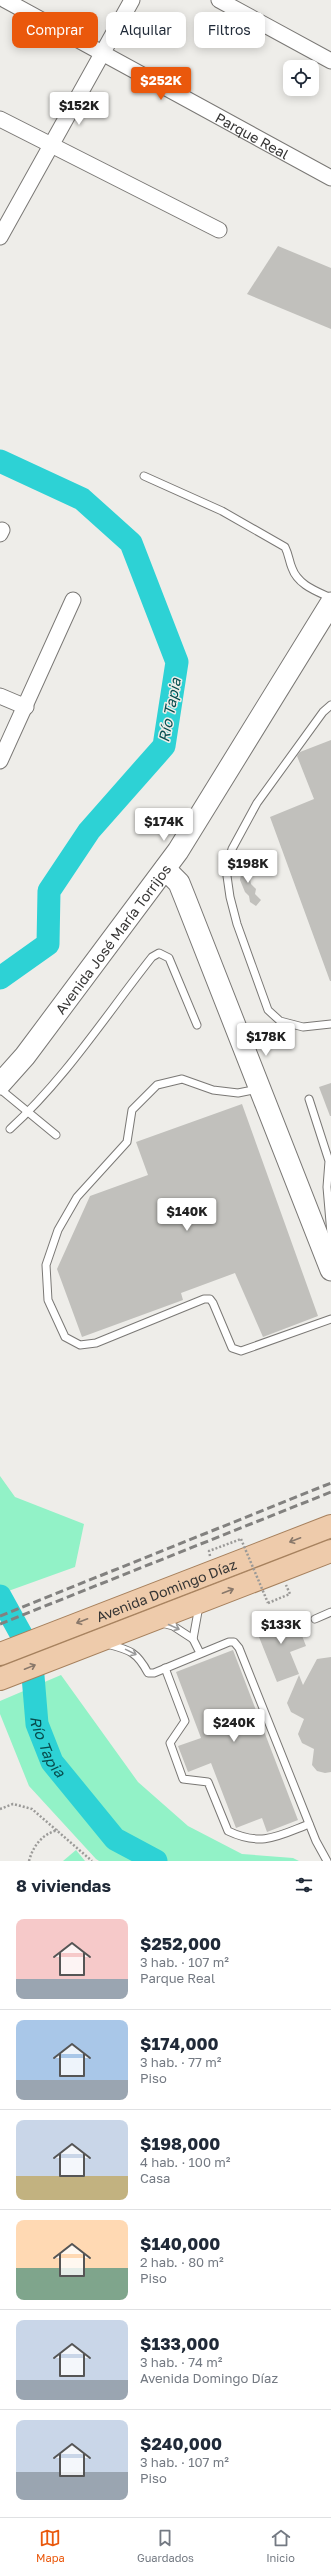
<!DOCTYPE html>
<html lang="es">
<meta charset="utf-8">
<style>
body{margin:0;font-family:"Golos Text",sans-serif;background:#f6f6f7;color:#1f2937;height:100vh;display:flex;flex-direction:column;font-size:15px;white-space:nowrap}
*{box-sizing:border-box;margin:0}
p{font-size:13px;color:#747a83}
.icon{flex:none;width:22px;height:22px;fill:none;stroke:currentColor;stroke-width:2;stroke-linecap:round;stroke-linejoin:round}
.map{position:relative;height:1861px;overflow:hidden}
.details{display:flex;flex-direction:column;background:#fff;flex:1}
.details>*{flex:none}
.hud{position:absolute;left:12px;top:12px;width:307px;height:36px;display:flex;gap:8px}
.fabs{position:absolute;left:283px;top:60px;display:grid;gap:8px}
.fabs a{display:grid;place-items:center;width:36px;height:36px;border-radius:8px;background:#fff;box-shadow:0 2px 10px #0003;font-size:20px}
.price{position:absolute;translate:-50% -34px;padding:0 9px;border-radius:4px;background:#fff;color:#222;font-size:13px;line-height:26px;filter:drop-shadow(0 1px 2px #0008)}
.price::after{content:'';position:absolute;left:50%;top:24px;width:12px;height:9px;margin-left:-6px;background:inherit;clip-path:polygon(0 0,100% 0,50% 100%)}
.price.selected{background:#ea580c;color:#fff}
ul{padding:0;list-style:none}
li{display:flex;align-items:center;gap:12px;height:100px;padding:0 16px}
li+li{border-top:1px solid #e0e1e3}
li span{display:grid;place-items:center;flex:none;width:112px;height:80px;border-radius:8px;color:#555}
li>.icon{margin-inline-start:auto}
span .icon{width:48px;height:48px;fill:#fffc;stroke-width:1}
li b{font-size:17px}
h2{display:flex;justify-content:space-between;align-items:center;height:48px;padding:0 16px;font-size:17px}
.chip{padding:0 14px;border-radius:8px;background:#fff;box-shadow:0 2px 10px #0003;font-size:14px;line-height:36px}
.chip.selected{background:#ea580c;color:#fff}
.dock{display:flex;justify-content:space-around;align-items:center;height:56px;border-top:1px solid #e0e1e3;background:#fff;font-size:11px;color:#747a83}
.dock a{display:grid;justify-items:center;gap:2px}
.dock .selected{color:#ea580c}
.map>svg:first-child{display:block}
</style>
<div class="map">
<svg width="331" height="1861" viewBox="0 0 331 1861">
<rect width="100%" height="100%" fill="#eeede9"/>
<g fill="#92f2c7">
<polygon points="0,1476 15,1497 84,1524 75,1567 0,1594"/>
<polygon points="61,1675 138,1782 188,1826 242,1854 293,1858 299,1861 99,1861 96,1859 29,1786 0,1714 0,1701"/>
<polygon points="76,1850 85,1861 63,1861"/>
</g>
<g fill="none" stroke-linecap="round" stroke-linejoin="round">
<g stroke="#2dd2d5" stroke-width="23">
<polyline points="0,461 82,499 131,543 177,662 164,746 89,831 49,891 48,944 0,978"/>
<path id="s1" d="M 0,1596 L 31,1652 L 37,1724 L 52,1762 L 115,1839 L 156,1861"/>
</g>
</g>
<g fill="#c1c0bc">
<polygon points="278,246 331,268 331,329 247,294"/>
<polygon points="331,740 331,981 330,981 270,817 314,799 297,756 300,752"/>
<polygon points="242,862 247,866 251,884 256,889 255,894 261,900 256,906 250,902 249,896 245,892 240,880 241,874 237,871 237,865"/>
<polygon points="331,1083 331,1116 330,1116 319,1087"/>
<polygon points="242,1104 318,1316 263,1337 235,1273 181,1293 183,1300 82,1337 57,1269 90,1196 148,1175 136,1142"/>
<polygon points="293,1612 306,1646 290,1652 299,1674 277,1682 255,1627"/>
<polygon points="233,1650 298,1820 267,1832 262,1818 236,1828 211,1763 188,1772 178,1746 201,1738 176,1672"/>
<polygon points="331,1657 331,1772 325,1773 317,1771 312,1765 314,1749 302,1743 298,1734 304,1719 291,1712 287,1703 299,1675 303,1685 317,1659"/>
</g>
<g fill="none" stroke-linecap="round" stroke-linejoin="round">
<defs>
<g id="lane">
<path d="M 144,476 L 222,511 L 285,547 C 289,555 289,561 292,568 C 298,585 316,591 331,598"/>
<polyline points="331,705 323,712 257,803 232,849 226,869 230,897 237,924 268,1010 280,1021 303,1027 331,1024"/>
<polyline points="0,1089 56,1135"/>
<polyline points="258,1089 238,1093 213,1090 182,1079 157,1085 132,1110 127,1142 77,1197 58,1230 46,1265 48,1300 65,1337 80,1345 96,1343 204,1299 210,1299 213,1303 232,1348 241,1351 331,1319"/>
<polyline points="309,1099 329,1161 327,1187 331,1234 329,1240 324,1244"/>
<path d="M 10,1129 C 66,1078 106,1015 152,957 L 159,953 L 169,958 L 197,1025"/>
<polyline points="199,1606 193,1639 200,1653"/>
<polyline points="315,1619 331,1612"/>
<polyline points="162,1623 173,1626 193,1639"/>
<path d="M 107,1644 C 130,1650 137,1652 148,1673 L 154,1673 L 229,1642 L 234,1642 L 239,1648 L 316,1841 L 327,1861"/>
<path d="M 165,1668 L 185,1721 L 170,1743 L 183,1779 L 208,1782 L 228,1831 C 262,1847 278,1836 309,1824"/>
</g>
<g id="street">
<path id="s2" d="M 5,0 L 331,178"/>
<polyline points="219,0 331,61"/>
<polyline points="0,119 219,230"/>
<polyline points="0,237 132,0"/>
<polyline points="0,534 2,530"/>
<polyline points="0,696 26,707"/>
<polyline points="0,761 73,600"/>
</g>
<g id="secondary">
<polyline points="165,869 179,883 185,898 331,1270"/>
<path id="s3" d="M 0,1084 L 25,1056 L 178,851 L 331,603"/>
</g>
<g id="primary">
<path id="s4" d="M 0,1654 L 331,1526"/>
<polyline points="0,1679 331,1551"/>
</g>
</defs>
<use href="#lane" stroke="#7a7875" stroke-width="9"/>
<use href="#street" stroke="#7a7875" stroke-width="17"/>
<use href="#secondary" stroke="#7a7875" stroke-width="23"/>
<use href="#primary" stroke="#a6805d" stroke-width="24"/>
<g stroke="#9b9a98" stroke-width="2.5" stroke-dasharray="2 2" stroke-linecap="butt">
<polyline points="210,1556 209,1551 241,1539"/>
<polyline points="268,1603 290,1594 286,1585"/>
<polyline points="0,1809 13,1804 32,1809 92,1861"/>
<path d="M 29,1861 C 33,1846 42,1834 58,1830"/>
</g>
<use href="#lane" stroke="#fff" stroke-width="7"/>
<use href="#street" stroke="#fff" stroke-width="15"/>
<use href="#secondary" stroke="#fff" stroke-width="21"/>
<use href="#primary" stroke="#eecbab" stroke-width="22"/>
<g stroke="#82817f" stroke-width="3" stroke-dasharray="8 4" stroke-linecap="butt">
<polyline points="0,1616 331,1483"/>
<polyline points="0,1624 331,1492"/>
</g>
<polyline stroke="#9b9a98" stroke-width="2.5" stroke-dasharray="2 2" stroke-linecap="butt" points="241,1539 268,1603"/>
</g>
<defs><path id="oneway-shaft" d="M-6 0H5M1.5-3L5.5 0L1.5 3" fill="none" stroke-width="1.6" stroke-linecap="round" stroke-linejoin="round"/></defs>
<g stroke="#89786a">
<use href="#oneway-shaft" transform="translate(295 1540) rotate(159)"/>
<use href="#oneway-shaft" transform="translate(228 1591) rotate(-21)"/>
<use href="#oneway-shaft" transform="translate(82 1621) rotate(159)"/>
<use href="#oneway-shaft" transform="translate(30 1667) rotate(-22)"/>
</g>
<g stroke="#9a9a9a">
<use href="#oneway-shaft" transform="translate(174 1627) rotate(24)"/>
<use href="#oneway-shaft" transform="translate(131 1652) rotate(26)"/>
</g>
<g text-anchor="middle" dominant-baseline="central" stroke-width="3" stroke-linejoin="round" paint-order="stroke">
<g font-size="14" fill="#363534" stroke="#eeede9">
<text stroke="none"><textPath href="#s2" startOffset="282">Parque Real</textPath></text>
<text stroke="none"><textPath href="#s3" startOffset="184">Avenida José María Torrijos</textPath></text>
<text stroke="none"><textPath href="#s4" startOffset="178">Avenida Domingo Díaz</textPath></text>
</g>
<g font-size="15" font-style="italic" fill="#074d4f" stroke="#eeede9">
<text transform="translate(169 710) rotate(-79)">Río Tapia</text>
<text stroke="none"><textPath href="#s1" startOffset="161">Río Tapia</textPath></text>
</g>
</g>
</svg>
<div class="fabs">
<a><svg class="icon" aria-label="locate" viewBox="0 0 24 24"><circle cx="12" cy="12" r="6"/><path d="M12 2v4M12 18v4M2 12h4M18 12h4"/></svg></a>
</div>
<b class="price selected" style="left:161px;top:101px">$252K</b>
<b class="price" style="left:79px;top:126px">$152K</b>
<b class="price" style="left:164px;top:842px">$174K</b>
<b class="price" style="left:248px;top:884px">$198K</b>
<b class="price" style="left:266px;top:1057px">$178K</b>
<b class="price" style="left:187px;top:1232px">$140K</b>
<b class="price" style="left:281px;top:1645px">$133K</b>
<b class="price" style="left:234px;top:1743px">$240K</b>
<div class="hud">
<a class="chip selected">Comprar</a>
<a class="chip">Alquilar</a>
<a class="chip">Filtros</a>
</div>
</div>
<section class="details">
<h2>8 viviendas<svg class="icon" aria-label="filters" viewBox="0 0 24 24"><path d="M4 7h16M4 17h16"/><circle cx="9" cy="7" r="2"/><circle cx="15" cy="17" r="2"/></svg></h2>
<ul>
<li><span style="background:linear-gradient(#f6c9c9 75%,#9aa5b1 0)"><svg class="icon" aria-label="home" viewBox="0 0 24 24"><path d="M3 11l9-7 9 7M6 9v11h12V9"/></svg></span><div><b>$252,000</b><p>3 hab. · 107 m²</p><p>Parque Real</p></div></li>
<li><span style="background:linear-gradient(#a9c7e8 75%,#9aa5b1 0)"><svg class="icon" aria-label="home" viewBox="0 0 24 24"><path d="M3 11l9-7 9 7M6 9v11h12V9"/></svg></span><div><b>$174,000</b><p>3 hab. · 77 m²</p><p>Piso</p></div></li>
<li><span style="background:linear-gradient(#c9d6e8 70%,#c2b280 0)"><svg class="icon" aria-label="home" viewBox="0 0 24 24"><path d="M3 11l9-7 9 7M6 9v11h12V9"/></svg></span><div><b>$198,000</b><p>4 hab. · 100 m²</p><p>Casa</p></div></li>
<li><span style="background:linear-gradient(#ffd9b3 60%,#7fa58c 0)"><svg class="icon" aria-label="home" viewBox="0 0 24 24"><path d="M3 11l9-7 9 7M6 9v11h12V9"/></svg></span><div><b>$140,000</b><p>2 hab. · 80 m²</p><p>Piso</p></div></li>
<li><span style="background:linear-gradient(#c9d6e8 75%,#9aa5b1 0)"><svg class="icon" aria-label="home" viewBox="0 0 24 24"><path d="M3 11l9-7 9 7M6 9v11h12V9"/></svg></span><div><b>$133,000</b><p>3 hab. · 74 m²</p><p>Avenida Domingo Díaz</p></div></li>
<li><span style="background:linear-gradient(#c9d6e8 65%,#9aa5b1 0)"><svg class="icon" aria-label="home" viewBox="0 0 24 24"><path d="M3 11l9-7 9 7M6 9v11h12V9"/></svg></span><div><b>$240,000</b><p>3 hab. · 107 m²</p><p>Piso</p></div></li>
</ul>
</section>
<nav class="dock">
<a class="selected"><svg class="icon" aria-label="map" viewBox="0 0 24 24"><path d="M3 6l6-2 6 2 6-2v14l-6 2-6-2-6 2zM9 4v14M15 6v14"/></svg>Mapa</a>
<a><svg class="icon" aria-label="saved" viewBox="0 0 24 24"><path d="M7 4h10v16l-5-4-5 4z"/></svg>Guardados</a>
<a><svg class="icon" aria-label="home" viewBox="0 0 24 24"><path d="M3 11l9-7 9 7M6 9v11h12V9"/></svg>Inicio</a>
</nav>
